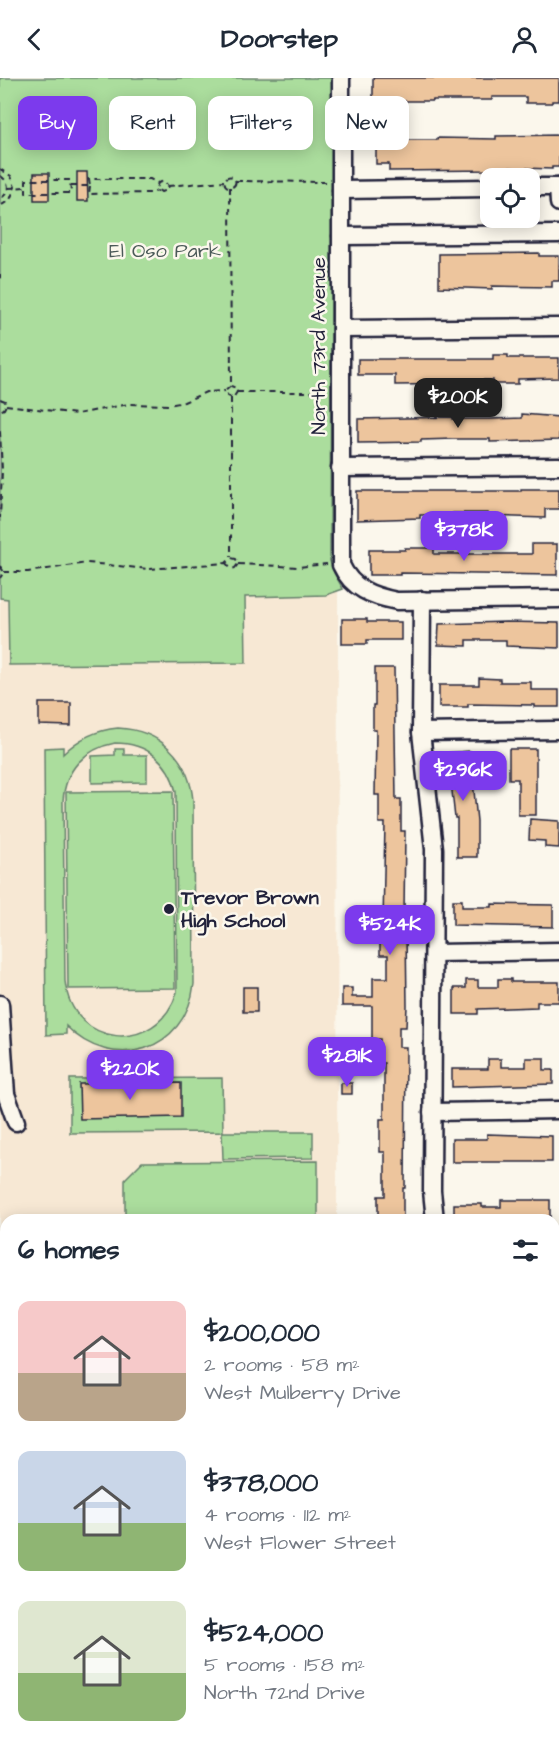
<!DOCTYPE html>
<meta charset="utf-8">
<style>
body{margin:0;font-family:"Architects Daughter",sans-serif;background:#f6f6f7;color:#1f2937;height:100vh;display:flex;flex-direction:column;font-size:22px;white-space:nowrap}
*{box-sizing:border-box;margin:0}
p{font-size:20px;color:#747a83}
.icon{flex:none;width:33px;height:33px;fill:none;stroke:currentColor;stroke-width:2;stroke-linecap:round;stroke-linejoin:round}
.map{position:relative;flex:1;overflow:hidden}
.panel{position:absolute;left:0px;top:1136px;width:560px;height:536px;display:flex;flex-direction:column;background:#fff;border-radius:18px 18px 0 0;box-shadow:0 3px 15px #0003}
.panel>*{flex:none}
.guide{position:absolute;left:18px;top:18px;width:524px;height:54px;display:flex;gap:12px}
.fabs{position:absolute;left:480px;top:90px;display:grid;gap:12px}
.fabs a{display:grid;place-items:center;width:60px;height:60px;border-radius:12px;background:#fff;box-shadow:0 3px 15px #0003;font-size:30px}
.price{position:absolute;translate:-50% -51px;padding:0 14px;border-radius:12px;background:#7c3aed;color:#fff;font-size:20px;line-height:39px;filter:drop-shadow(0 2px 3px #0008)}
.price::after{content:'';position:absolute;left:50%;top:36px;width:18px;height:14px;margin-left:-9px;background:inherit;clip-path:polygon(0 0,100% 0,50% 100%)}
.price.selected{background:#222;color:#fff}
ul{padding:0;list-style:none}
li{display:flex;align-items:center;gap:18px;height:150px;padding:0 18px}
li span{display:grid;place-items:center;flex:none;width:168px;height:120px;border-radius:12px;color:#555}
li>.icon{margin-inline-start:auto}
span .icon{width:72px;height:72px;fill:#fffc;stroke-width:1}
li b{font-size:26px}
h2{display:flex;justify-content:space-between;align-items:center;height:72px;padding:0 18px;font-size:26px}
.pill{padding:0 21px;border-radius:12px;background:#fff;box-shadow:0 3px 15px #0003;font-size:21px;line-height:54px}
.pill.selected{background:#7c3aed;color:#fff}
header{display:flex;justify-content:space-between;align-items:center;height:78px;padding:0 18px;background:#fff;font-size:27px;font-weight:800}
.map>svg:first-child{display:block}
</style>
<header><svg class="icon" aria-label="back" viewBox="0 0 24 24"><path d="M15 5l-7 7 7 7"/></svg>Doorstep<svg class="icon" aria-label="person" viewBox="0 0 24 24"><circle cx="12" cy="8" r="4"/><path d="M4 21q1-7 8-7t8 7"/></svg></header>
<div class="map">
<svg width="559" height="1670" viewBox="0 0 559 1670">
<rect width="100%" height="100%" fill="#fbf7ec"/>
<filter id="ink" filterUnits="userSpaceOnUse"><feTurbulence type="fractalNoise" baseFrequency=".0167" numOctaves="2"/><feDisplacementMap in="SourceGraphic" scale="12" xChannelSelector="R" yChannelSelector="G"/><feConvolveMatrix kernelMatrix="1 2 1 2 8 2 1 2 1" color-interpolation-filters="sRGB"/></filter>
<g filter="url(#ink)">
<polygon fill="#f7e8d4" points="338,513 337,1141 6,1142 6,1503 0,1503 0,521 326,517"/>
<g fill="#abdd9d" stroke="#66806c" stroke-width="1.5" fill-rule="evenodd">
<polygon points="0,0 332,0 330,483 334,495 343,511 326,517 245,519 246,585 9,587 8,521 0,520"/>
<path d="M 118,650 C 160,652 189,680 193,722 L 194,906 C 186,974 113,996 66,948 L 66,956 L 46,957 L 44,670 L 63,669 L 63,676 C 79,660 96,652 118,650 ZM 115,665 C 147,665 169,683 176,714 L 177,914 C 157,978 72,970 65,903 L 63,723 C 65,692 84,671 115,665 Z"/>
<polygon points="115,671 124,671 124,677 147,677 147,704 92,705 92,678 115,677"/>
<polygon points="173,713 175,910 68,911 66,714"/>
<polygon points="222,1000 223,1054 313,1054 313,1080 223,1081 222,1054 70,1055 70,1001"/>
<polygon points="318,1083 318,1141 125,1141 125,1101 142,1084"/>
</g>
<g fill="#edc59d" stroke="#22223b" stroke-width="1.5">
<polygon points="373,0 559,0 559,23 552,23 552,25 526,25 526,19 492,19 492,22 433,22 433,23 400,23 400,27 373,27"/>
<polygon points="376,57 403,57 403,62 437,62 437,60 496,61 496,58 559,57 559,89 552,89 552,91 493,89 493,92 389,93 389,86 376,86"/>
<polygon points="77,94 87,94 88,123 77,123"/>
<rect x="34" y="95" width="15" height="27"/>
<polygon points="539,175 539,178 559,178 559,203 552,203 552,209 492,208 492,211 439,209 439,176"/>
<polygon points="493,277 508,277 508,280 559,280 559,300 518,301 518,306 493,306 493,302 472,302 472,306 395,307 395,297 358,297 358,281 493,281"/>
<polygon points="522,336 559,339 559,362 490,364 490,361 454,361 421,362 421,364 358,365 358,341 453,339 453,341 490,341 522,340"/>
<polygon points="521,411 559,411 559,431 545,431 545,440 488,438 488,435 453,435 453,437 420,437 420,440 357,442 357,413 521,413"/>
<polygon points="532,466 557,466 557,497 400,495 400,497 369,497 369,472 405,472 405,470 434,470 434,476 532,476"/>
<polygon points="342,541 367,541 367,544 401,544 401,562 367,562 367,566 342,566"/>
<polygon points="506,544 559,545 559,570 506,568 506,562 467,562 467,568 438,567 439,546"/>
<polygon points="375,590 394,590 396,721 401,721 401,753 405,753 404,834 409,834 409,855 406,855 407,928 406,949 399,949 399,969 406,969 405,1110 403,1110 403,1142 378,1142 378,1118 385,1118 385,1074 380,1074 380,1041 384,1041 384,985 380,985 380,961 372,961 372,928 342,928 342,910 352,910 352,919 373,919 373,900 388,900 388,877 380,877 380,864 391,864 391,845 383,845 385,745 379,745 379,717 375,717 376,652 373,652 373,627 375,627"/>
<polygon points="479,600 500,601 500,604 531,604 531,612 559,612 559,629 534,629 534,627 468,626 468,629 439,629 439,607 479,607"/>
<polygon points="39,625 71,625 71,648 39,647"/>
<polygon points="509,671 536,671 536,737 518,737 518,701 509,701"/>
<polygon points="470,673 477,743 477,779 457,779 457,740 455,740 451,704 447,705 445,675"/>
<polygon points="530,741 559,743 559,770 545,769 545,763 529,762"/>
<polygon points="453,822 462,822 462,829 492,829 492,826 553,827 553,849 453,847"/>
<polygon points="498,901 511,901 511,904 559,904 559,924 537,924 537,929 478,931 478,936 454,936 454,910 466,910 466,902 478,902 478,909 498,909"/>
<rect x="243" y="909" width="14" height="25"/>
<polygon points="526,980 544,980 544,992 553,992 553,1006 452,1009 452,991 488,991 488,981 501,981 501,989 526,989"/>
<polygon points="181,1005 181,1039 80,1041 79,1006"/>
<rect x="341" y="1005" width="11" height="11"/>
<polygon points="487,1056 552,1058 552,1084 452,1084 452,1061 487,1061"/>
<polygon points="501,1122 550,1122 550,1142 454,1142 454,1126 482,1126 482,1129 501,1129"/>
</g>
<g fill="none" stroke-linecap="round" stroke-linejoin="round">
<defs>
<g id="minor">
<path d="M 341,0 L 341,487 C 352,511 372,518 397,523 L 559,521"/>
<polyline points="530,109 559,109"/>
<polyline points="558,109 559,125"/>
<polyline points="341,112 490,110"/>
<polyline points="341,158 559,156"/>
<polyline points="341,251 559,249"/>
<polyline points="340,390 559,388"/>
<polyline points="422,522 421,654 434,771 432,1113 435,1142"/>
<polyline points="421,654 559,652"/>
<polyline points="434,875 559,873"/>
<polyline points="0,926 6,1016 16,1044"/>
<polyline points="432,1034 559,1032"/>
<polyline points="554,1171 559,1171"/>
<polyline points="554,1310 559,1310"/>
<polyline points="0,1320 6,1320"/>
<polyline points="554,1453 559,1453"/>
<polyline points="0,1500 6,1500"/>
<polyline points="554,1589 559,1589"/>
</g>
</defs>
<use href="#minor" stroke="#22223b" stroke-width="21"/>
<g stroke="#22223b" stroke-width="2" stroke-dasharray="6 4.5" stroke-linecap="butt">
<polyline points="0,91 11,98 15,109 10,122 0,128"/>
<path d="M 0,98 C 11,104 10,115 0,121"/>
<circle cx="230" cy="104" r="5.5"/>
<polyline points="236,103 326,104"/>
<polyline points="71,108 90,108 89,101 150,101 158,105 164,103 168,108 166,112 161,114 156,110 158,105"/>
<polyline points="90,108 89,116 151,115 158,113"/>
<polyline points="168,108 224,103"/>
<polyline points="230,109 231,308 225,313 228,318 233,320 237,314 236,310 231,308"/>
<polyline points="8,110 26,109 26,102 70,102 71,115 26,115 26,109"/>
<polyline points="0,196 0,200"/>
<polyline points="237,314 328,314"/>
<polyline points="231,320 231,479"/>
<polyline points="0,321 5,323 6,327 4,331 0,333"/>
<polyline points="6,327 77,336 129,326 169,327 184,324 206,314 225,313"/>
<polyline points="0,353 2,392 0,440"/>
<polyline points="238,486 298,489 327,486"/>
<polyline points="0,488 4,494 0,500"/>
<polyline points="4,494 28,494 87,485 149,491 226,485 231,480 236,481 238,486 235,490 231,491 226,485"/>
</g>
<use href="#minor" stroke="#fbf7ec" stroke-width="16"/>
</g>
</g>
<circle fill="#22223b" stroke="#fbf7ec" stroke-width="2" cx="169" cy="831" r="6"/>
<g text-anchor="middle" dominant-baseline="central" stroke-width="5" stroke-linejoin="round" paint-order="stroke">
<g font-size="20" fill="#4b5a58" stroke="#fbf7ec">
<text x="165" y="173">El Oso Park</text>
</g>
<g font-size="20" fill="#22223b" stroke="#fbf7ec">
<text transform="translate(319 268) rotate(-90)">North 73rd Avenue</text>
</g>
<g font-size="20" font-weight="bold" fill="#22223b" stroke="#fbf7ec" text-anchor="start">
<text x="181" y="820">Trevor Brown<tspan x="181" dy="23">High School</tspan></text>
</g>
</g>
</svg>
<div class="fabs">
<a><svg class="icon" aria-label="locate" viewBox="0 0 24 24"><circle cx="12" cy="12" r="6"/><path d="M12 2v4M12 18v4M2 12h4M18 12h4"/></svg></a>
</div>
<b class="price selected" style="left:458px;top:351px">$200K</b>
<b class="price" style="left:464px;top:484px">$378K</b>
<b class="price" style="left:463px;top:724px">$296K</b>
<b class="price" style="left:390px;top:878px">$524K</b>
<b class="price" style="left:347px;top:1010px">$281K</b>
<b class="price" style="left:130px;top:1023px">$220K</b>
<div class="guide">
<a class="pill selected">Buy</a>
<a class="pill">Rent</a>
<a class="pill">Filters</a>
<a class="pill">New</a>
</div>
<section class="panel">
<h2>6 homes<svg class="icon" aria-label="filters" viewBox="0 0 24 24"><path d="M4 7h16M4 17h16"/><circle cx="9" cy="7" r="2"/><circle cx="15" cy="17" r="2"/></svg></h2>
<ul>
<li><span style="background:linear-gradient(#f6c9c9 60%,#b9a48a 0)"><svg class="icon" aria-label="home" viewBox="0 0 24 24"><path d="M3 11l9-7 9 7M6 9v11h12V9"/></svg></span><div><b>$200,000</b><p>2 rooms · 58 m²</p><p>West Mulberry Drive</p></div></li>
<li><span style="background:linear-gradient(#c9d6e8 60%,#8fb573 0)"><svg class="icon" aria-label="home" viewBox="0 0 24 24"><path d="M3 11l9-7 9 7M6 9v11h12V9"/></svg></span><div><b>$378,000</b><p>4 rooms · 112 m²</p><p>West Flower Street</p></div></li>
<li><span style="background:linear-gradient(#dfe7d0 60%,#8fb573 0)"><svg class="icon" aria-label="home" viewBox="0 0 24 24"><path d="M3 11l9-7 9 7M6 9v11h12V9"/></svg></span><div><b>$524,000</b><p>5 rooms · 158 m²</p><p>North 72nd Drive</p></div></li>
</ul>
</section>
</div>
